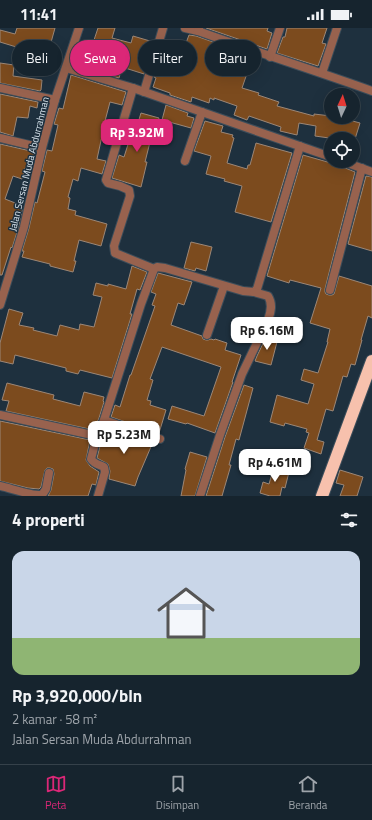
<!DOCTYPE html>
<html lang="id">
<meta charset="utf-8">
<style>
body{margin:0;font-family:"Titillium Web",sans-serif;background:#1f2c36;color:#f1f3f6;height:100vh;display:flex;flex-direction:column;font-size:15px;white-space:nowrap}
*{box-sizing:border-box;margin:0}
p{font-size:13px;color:#9ea4aa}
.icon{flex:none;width:22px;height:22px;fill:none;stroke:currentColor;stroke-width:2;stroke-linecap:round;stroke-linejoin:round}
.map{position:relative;height:468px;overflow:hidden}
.side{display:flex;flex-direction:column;background:#16242e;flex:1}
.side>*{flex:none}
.top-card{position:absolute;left:12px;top:12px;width:348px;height:36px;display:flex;gap:8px}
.needle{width:26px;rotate:4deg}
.tools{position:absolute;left:324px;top:60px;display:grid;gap:8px}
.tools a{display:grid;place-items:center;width:36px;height:36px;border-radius:50%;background:#16242e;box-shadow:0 4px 16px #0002,0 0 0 1px #35414a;font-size:20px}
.price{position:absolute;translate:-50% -34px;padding:0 9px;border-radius:8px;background:#fff;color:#222;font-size:13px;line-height:26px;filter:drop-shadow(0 1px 2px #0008)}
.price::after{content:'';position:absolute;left:50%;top:24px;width:12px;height:9px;margin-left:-6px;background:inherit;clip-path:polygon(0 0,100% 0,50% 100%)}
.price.on{background:#db2777;color:#fff}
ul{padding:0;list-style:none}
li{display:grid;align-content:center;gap:8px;height:212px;padding:0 12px}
li span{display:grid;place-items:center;height:124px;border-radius:12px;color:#555}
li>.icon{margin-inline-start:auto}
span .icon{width:72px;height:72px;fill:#fffc;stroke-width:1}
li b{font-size:17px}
h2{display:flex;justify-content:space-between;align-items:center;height:48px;padding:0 12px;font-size:17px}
.chip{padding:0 14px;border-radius:18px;background:#16242e;box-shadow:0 4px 16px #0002,0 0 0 1px #35414a;font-size:14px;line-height:36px}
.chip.on{background:#db2777;color:#fff}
.status{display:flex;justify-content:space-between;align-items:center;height:28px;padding:0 20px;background:#16242e;direction:ltr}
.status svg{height:11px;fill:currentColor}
.tab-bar{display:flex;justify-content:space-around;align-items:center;height:56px;border-top:1px solid #35414a;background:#16242e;font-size:11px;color:#9ea4aa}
.tab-bar a{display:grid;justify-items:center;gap:2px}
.tab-bar .on{color:#db2777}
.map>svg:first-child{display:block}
</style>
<div class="status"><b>11:41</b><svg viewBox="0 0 49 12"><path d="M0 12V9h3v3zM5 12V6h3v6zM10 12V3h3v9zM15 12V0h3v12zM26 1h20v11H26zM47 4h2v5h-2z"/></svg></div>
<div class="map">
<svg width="372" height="468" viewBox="0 0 372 468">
<rect width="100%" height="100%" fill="#1e303e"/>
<g fill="#7c4b1e" stroke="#9c8777">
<polygon points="17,0 55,0 50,18 52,18 49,29 0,14 0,2 15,6"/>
<polygon points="98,0 115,0 112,10 131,15 133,8 150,13 145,28 148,30 144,46 122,39 119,50 78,38 80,29 88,30"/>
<polygon points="206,0 268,0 267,3 272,5 267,21"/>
<polygon points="287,0 327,0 322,15 326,16 318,38 277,25 283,9 285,9"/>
<polygon points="189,7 196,8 253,28 242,60 259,65 258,67 279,74 277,78 314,88 314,86 331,88 331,89 338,89 360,95 355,111 336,111 315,108 316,98 299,95 297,107 280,103 281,99 249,88 247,92 234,87 237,78 214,70 214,72 210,70 209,75 192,69 191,74 170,67 170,65 153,59 156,50 154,49 159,33 177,39"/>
<polygon points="0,35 14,37 13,48 42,52 41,62 40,63 0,55"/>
<polygon points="71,47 126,64 122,77 110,74 105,93 113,95 109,109 102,108 97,131 106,133 102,146 81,140 78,153 73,151 68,169 70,170 68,181 76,183 75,187 107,196 101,218 79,212 74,233 76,233 73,244 50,238 50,236 22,229 24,223 22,223 29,200 35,174 37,175 45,144 42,143 47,122 52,123 58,97 54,96 59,80 63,81"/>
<polygon points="0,66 38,74 37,80 30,78 28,90 17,89 13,108 0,104"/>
<polygon points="166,77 188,85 187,88 194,90 191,100 162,92"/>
<polygon points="141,85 159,90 153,110 151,110 145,134 147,134 141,159 112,150 119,127 124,129 131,107 134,108"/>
<polygon points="205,93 223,98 221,104 233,107 232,109 234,110 227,135 247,141 248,137 250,137 256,115 292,125 271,194 235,184 242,158 224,153 225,151 206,146 211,128 194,123"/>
<polygon points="0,116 35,124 32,140 28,139 27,141 25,140 22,151 13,148 5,171 23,178 19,198 12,220 11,219 2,247 0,247"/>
<polygon points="303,127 338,137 355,144 329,245 325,261 325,264 326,266 329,267 332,267 334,266 339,248 372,258 372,290 368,288 361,312 362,312 355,337 351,336 347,349 343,348 333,383 326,381 317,412 324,414 321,426 304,420 309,405 306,404 307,401 285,395 284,398 270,394 277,367 308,376 314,356 301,352 304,341 318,345 328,314 327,314 330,301 310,295 321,260 290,252 289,255 267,248"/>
<polygon points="366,148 372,149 372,223 348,216"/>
<polygon points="191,214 212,219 206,243 196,240 195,243 184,240"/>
<polygon points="132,238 147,244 140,262 137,261 130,286 132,286 112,350 80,342 78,346 66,343 66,340 15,327 13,336 0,333 0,315 9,281 23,285 19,297 34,300 33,302 57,308 60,297 79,302 80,296 94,299 102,269 93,267 96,255 108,258 108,256 126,261"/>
<polygon points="158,245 192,254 184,277 178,275 171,297 202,308 203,311 206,312 208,312 211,311 214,312 215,311 227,315 225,322 241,327 232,354 233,354 215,405 187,395 186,396 168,391 172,378 204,388 221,339 162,319 150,351 153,352 147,372 151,373 150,377 166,382 159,405 111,389 115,377 120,379 130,347 131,347 155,278 152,277 156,266 151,264"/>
<polygon points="267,307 278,310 271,337 255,333 257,328"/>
<polygon points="7,355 54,367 53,371 80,378 84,364 104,369 103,373 104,374 99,390 94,402 6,383 9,373 2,372"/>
<polygon points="244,357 253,360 239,412 236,411 229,437 231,437 222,468 206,468 225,409"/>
<polygon points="0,393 90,412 86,432 90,438 99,444 96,457 92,456 88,468 48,468 51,462 54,446 53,441 50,440 47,440 45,442 41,459 39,461 28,460 0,453"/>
<polygon points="107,399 153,414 138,449 135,458 109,451 110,443 108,436 97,430 102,410"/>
<polygon points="190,424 207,429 195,468 181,468 186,442 185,441"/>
<polygon points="274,439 289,444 285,460 282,459 280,468 270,468 260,465 263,454 269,456"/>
<polygon points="340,442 363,449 357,468 340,468 344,457 336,455"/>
</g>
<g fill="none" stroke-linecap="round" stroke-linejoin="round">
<defs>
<g id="street">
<polyline points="185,0 198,3"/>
<path d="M 199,0 L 198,3 C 256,24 314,42 372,63"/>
<polyline points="270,29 280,0"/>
<polyline points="66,40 133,60 331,129"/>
<polyline points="322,45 337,0"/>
<polyline points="0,60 55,72"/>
<polyline points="133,60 106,152 108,155 120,158 129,162 130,168 114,218 115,225 154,241 157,239 165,240 243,263 254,264 257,261 300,118"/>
<polyline points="144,64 163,0"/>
<polyline points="0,110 42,120"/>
<polyline points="185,133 202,84"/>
<polyline points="342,133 372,144"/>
<polyline points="330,262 362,140"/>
<polyline points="0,277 24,199 42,120 55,72 79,0"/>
<polyline points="207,307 224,258"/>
<polyline points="0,387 97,408"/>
<polyline points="104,392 160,411"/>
<path d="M 0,458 C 10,460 32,468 42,467 L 46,461 L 49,445"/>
<path d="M 98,468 L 105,444 L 104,439 C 100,437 94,436 91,431 L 97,408 L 104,392 L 141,276 L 154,241"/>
<path d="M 200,468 L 220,407 L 242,346 L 268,292 C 271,284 273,276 268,268 L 254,264"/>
</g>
<polyline id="highway" points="322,468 372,333"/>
</defs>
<use href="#street" stroke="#3c4d5a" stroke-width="10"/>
<use href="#highway" stroke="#3c4d5a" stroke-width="14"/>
<use href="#street" stroke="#98624e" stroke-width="8"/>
<use href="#highway" stroke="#f7c1ad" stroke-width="12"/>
</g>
<g text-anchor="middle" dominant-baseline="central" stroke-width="3" stroke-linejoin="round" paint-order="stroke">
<g font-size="10" fill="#dae6ef" stroke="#1e303e">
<text transform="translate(29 136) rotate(-76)">Jalan Sersan Muda Abdurrahman</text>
</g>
</g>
</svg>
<div class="tools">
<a><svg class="needle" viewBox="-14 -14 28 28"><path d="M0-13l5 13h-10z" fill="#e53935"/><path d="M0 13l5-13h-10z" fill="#9ea4aa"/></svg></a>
<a><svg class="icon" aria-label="locate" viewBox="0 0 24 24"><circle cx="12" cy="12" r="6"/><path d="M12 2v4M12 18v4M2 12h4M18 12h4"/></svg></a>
</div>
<b class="price on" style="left:137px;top:125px">Rp 3.92M</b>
<b class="price" style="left:267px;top:323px">Rp 6.16M</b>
<b class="price" style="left:124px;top:427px">Rp 5.23M</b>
<b class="price" style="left:275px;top:455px">Rp 4.61M</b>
<div class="top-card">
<a class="chip">Beli</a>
<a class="chip on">Sewa</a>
<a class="chip">Filter</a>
<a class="chip">Baru</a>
</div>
</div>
<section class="side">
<h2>4 properti<svg class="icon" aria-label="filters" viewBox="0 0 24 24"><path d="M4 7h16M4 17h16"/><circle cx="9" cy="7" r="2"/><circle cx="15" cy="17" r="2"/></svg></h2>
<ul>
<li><span style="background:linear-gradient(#c9d6e8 70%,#8fb573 0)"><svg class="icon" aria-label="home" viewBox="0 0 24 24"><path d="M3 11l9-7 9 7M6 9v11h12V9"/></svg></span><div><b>Rp 3,920,000/bln</b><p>2 kamar · 58 m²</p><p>Jalan Sersan Muda Abdurrahman</p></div></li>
</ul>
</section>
<nav class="tab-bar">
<a class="on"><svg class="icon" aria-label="map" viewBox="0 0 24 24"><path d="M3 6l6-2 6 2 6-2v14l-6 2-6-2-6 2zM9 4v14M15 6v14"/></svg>Peta</a>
<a><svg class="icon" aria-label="saved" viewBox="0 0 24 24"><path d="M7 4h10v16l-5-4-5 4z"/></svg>Disimpan</a>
<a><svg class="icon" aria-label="home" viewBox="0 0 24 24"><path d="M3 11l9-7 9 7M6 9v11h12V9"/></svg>Beranda</a>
</nav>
